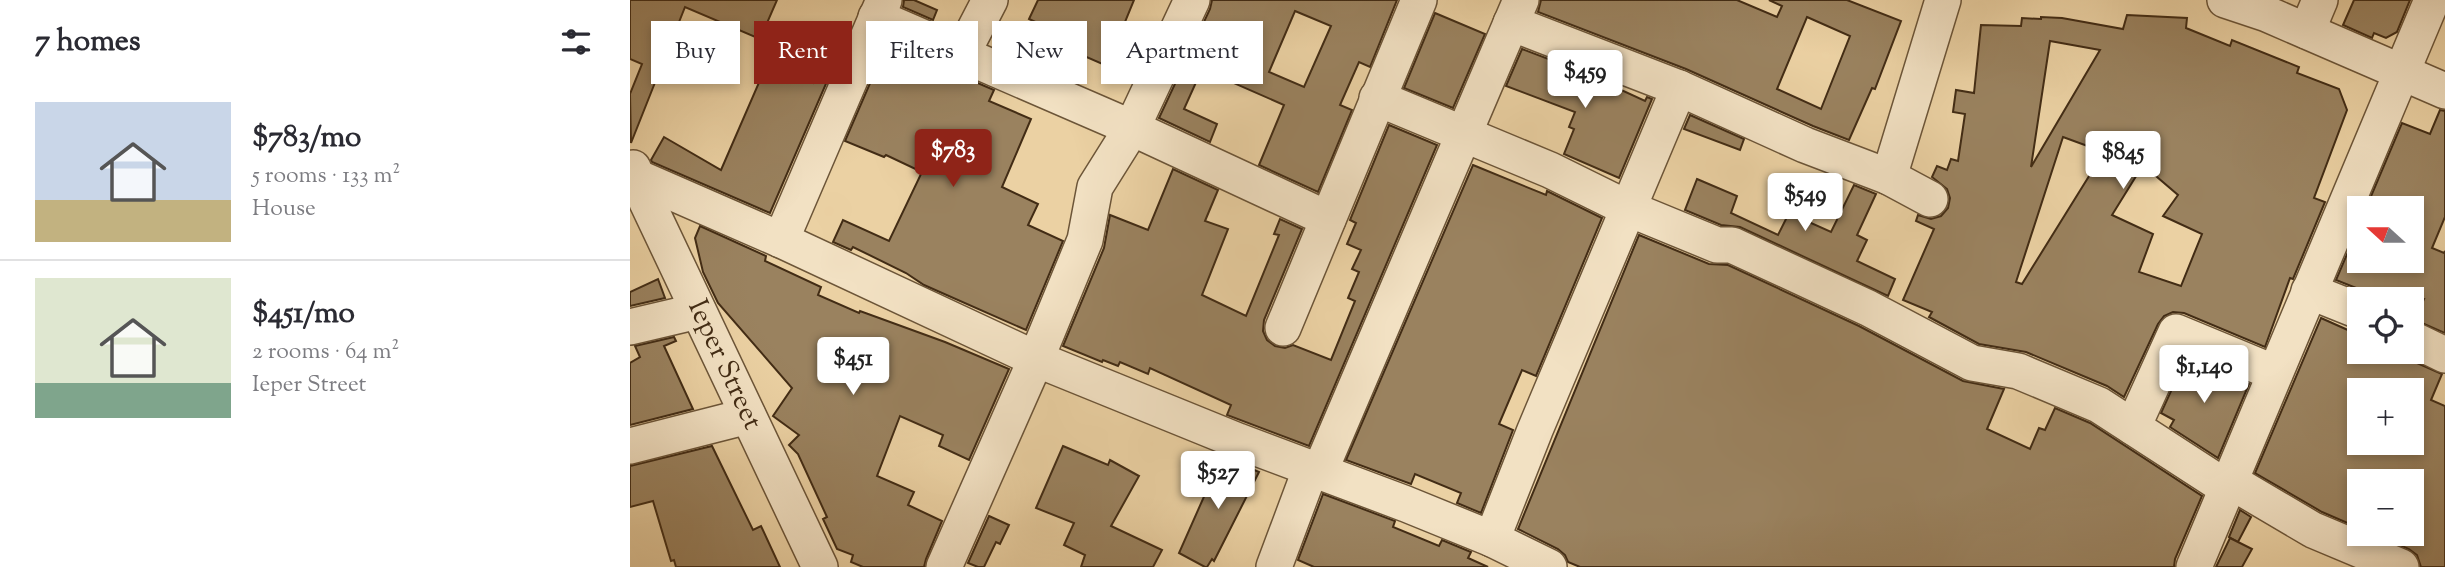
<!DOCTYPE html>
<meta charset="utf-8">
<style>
body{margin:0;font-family:"Sorts Mill Goudy",serif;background:#f7f7f7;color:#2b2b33;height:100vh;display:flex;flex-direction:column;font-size:26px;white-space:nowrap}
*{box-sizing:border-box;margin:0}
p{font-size:23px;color:#7c7c81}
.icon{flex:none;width:38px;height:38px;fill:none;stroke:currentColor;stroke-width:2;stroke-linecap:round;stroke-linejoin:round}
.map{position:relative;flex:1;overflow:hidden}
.sheet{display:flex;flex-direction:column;background:#fff;width:630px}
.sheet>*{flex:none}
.guide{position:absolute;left:21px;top:21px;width:665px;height:63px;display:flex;gap:14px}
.needle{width:46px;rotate:291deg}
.buttons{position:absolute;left:1717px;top:196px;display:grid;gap:14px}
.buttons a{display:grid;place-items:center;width:77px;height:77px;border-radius:0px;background:#fff;box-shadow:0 4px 10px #0003;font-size:35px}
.price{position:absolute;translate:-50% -60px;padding:0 16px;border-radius:7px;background:#fff;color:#222;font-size:23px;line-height:46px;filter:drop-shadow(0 2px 4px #0008)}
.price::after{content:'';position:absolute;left:50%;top:42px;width:21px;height:16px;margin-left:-10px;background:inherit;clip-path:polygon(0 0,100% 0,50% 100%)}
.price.current{background:#8f2418;color:#fff}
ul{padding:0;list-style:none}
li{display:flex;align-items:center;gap:21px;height:175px;padding:0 35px}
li+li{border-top:2px solid #e1e1e2}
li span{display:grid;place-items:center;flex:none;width:196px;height:140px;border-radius:0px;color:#555}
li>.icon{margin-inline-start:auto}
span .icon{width:84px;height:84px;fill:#fffc;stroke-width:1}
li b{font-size:30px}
h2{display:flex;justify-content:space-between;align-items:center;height:84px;padding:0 35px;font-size:30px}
.tag{padding:0 24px;border-radius:0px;background:#fff;box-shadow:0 4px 10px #0003;font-size:24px;line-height:63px}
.tag.current{background:#8f2418;color:#fff}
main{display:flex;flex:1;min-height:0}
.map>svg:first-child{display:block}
</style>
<main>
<section class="sheet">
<h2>7 homes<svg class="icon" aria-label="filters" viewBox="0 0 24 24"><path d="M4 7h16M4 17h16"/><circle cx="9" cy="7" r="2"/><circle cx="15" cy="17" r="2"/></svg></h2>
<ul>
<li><span style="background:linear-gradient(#c9d6e8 70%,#c2b280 0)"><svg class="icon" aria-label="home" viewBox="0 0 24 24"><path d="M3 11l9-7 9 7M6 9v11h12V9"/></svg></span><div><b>$783/mo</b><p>5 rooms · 133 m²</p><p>House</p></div></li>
<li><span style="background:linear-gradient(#dfe7d0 75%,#7fa58c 0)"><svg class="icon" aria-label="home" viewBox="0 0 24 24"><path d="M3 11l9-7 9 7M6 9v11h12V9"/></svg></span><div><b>$451/mo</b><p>2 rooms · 64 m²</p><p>Ieper Street</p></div></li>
</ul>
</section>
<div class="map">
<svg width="1815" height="567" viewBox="0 0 1815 567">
<rect width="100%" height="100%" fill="#ebd1a3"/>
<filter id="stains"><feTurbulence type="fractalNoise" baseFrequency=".00286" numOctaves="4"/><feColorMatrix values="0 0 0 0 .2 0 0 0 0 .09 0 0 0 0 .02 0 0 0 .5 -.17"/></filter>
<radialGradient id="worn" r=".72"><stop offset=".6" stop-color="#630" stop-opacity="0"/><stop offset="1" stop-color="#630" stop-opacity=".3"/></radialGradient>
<g fill="#9a825f" stroke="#422c15" stroke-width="2" fill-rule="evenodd">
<polygon points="0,0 147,0 130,39 55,7 1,143 0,94 12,64 0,59"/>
<polygon points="274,0 284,0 307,10 303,20 273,7"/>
<polygon points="408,0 504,0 477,66 438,49 442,39 399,19"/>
<path d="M 582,0 L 767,0 L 740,67 L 729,62 L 710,105 L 722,110 L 688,192 L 629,165 L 654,105 L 572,69 L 554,109 L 587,124 L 580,142 L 529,118 L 580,9 ZM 665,11 L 701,26 L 674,87 L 639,72 Z"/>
<path d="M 911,0 L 1107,0 L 1147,17 L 1152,6 L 1139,0 L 1217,0 L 1271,21 L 1245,89 L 1242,88 L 1219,140 L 1183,126 L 1056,69 L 908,12 ZM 1177,17 L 1220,36 L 1191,109 L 1147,89 Z"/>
<polygon points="1724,0 1780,0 1767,32 1756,38 1744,33 1742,38 1713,25"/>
<polygon points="805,13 855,34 823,108 774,88"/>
<path d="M 1497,15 L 1557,18 L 1556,28 L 1600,46 L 1602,40 L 1669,67 L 1667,73 L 1709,89 L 1717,110 L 1684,198 L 1695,202 L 1663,279 L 1660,278 L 1635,347 L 1554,313 L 1543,312 L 1534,316 L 1528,324 L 1494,397 L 1477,386 L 1396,352 L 1349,344 L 1299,317 L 1302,312 L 1273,300 L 1304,229 L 1286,221 L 1288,215 L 1301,219 L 1311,216 L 1318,208 L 1320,198 L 1317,189 L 1302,177 L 1307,166 L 1317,170 L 1321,159 L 1328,161 L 1335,114 L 1323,112 L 1326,90 L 1344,93 L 1351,25 L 1391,26 L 1392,18 L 1411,19 L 1411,17 L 1432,18 L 1493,29 ZM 1420,41 L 1470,50 L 1401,167 ZM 1433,137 L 1474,152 L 1392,284 L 1386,282 ZM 1513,165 L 1548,195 L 1533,216 L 1572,234 L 1551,286 L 1509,272 L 1523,234 L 1482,215 Z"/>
<polygon points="257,44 364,90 359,101 401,119 372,187 408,204 398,225 433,241 396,330 294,285 276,273 223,247 221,250 203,242 213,220 259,241 292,172 256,155 254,157 215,141"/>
<polygon points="892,49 950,71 1015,101 1017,97 1022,99 989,178 934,154 944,129 939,127 945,112 876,86"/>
<polygon points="196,51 208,56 140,213 22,162 21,160 34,137 91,170 137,64 183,83"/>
<polygon points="1810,110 1815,111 1815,217 1802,248 1814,253 1815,251 1815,333 1785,320 1794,299 1745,299 1736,292 1706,280 1729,226 1729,261 1782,261 1782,208 1736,208 1772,123 1800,134"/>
<polygon points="1060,115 1114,139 1110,150 1054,129"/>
<polygon points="759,125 807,145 679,446 597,415 601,405 520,368 518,374 490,362 488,366 473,360 472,362 433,346 474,248 480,215 518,230 543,169 588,190 575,221 598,229 572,295 616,316 649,235 644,234 650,219 672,229 634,320 633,331 637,340 645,346 655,348 663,345 701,360 725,301 718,298 729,272 722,269 731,250 717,244 726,223 720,220"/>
<polygon points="843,165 916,195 917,191 972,218 906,376 892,370 869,424 883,430 851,513 827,503 831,493 785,474 781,484 716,460"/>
<polygon points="1067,179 1107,196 1101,213 1148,235 1159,213 1201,232 1224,185 1246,194 1227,235 1237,240 1227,261 1265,279 1258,296 1110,227 1091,225 1055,210"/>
<polygon points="70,226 136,256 135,261 191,287 188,295 229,313 230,311 315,342 379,369 339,460 309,446 313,435 270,416 247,476 284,492 278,505 312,521 296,559 294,567 233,567 221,562 223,555 207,549 193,519 197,517 168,454 159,445 169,435 143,416 162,388 88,303 73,272 65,238"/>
<polygon points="1009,235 1079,264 1098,265 1229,326 1333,381 1374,389 1357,429 1400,449 1409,428 1415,430 1425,408 1460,423 1572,496 1545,559 1544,567 950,567 938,562 935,555 928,549 888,529"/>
<polygon points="28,279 35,298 0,306 0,292"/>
<path d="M 1691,318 L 1729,335 L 1729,352 L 1767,352 L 1773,357 L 1812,374 L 1801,400 L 1815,406 L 1815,567 L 1791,567 L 1787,555 L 1779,549 L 1744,534 L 1782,534 L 1782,481 L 1729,481 L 1729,528 L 1692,512 L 1625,473 ZM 1729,390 L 1782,390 L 1782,443 L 1729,443 Z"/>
<polygon points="44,337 46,341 34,346 63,409 0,425 0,363 10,357 5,346"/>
<polygon points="1556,358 1619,384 1588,458 1540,427 1544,420 1531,413"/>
<polygon points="82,446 123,530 131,526 150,567 46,567 44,560 41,561 23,501 0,507 0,466"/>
<polygon points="433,446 478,465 480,460 509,476 481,526 532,550 523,567 451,567 455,555 434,545 444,523 406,508"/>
<polygon points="592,456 629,472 584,561 582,559 577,567 575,567 549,553"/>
<polygon points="693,494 765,521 763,527 809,546 812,540 841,552 838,558 858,567 684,567 668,560"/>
<polygon points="1610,510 1621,517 1608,542 1599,537"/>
<polygon points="359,516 379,525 370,544 366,542 354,567 348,567 338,563"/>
<polygon points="1600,538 1622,549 1612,567 1586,567"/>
</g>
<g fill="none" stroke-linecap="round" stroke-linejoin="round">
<defs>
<g id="minor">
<polyline points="1595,0 1637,14 1815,91"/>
<polyline points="246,17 502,128 698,219"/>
<polyline points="881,23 1049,88 1175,145 1259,177"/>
<polyline points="1677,31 1690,0"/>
<polyline points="332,54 360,0"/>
<polyline points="747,98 920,170 997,208 1087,245 1102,245 1238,308 1342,363 1388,371 1469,405 1597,488"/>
<polyline points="3,168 17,202 190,567"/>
<polyline points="9,178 151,240 406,359 608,441 776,504 862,539 919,567"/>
<polyline points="1300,199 1259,177 1313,0"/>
<polyline points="151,240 254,0"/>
<polyline points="1679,291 1729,311"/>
<polyline points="0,327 68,311"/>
<polyline points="653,328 789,0"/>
<polyline points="1782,339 1815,355"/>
<polyline points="1503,427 1546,332 1645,373"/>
<polyline points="0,446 118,416"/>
<polyline points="690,471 891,0"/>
<polyline points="1600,481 1683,530 1771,567"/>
<polyline points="862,539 905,430 1049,88"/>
<polyline points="314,567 406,359 455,240 465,187 502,128 562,0"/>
<polyline points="644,567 681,468"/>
<polyline points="1564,567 1802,0"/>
</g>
</defs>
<use href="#minor" stroke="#6c5538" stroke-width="38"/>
<use href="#minor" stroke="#f2e1c3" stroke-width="35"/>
</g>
<g text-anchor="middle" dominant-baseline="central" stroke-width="5" stroke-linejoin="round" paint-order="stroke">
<g font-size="28" fill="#422c15" stroke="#f2e1c3">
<text transform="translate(94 365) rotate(65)">Ieper Street</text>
</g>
</g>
<rect width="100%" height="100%" filter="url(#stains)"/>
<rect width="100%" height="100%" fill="url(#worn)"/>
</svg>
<div class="buttons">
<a><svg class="needle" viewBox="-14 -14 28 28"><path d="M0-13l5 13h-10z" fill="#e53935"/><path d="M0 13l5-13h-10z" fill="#7c7c81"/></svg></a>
<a><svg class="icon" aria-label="locate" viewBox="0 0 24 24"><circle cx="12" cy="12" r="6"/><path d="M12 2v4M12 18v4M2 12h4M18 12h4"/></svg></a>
<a>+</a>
<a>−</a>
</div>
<b class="price" style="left:955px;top:110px">$459</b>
<b class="price current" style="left:323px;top:189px">$783</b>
<b class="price" style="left:1493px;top:191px">$845</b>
<b class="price" style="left:1175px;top:233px">$549</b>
<b class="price" style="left:223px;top:397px">$451</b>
<b class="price" style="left:1574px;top:405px">$1,140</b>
<b class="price" style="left:588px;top:511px">$527</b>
<div class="guide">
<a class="tag">Buy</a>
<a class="tag current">Rent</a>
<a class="tag">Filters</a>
<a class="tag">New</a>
<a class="tag">Apartment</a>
</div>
</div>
</main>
